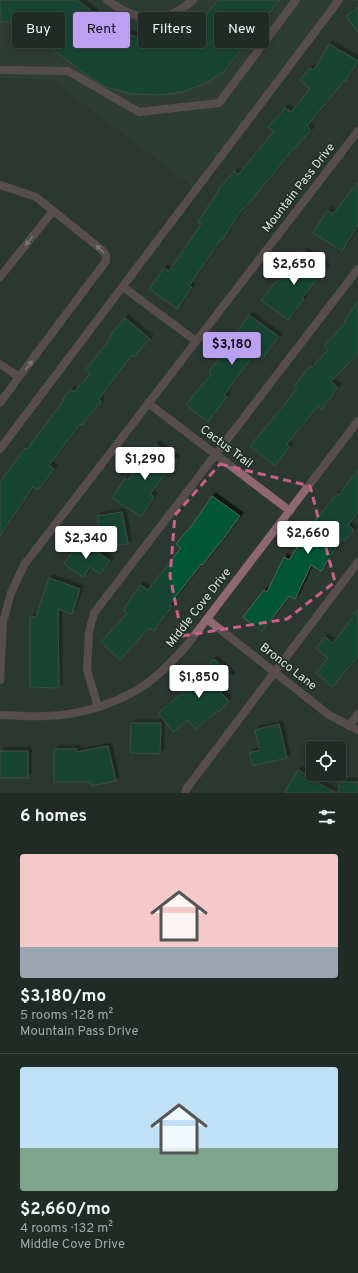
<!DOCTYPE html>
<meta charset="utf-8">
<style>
body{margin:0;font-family:Overpass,sans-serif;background:#2d3732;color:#f1f3f6;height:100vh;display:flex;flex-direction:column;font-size:15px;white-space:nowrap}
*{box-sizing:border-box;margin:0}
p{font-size:13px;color:#a2a7a7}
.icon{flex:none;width:22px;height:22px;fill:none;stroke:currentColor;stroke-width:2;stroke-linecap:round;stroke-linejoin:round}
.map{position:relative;height:793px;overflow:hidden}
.panel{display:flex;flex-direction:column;background:#202b25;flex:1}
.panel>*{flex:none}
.banner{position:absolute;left:12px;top:12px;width:334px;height:36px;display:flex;gap:8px}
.buttons{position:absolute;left:306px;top:741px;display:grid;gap:8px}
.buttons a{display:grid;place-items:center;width:40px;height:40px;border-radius:4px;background:#202b25;box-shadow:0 2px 10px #0003,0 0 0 1px #3d4742;font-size:20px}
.price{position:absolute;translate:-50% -34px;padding:0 9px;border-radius:4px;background:#fff;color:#222;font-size:13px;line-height:26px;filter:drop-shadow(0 1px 2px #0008)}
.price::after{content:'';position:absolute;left:50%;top:24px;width:12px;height:9px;margin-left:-6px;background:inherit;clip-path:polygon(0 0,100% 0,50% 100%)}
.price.selected{background:#bca0f2;color:#111}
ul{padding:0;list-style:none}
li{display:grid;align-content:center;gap:8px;height:212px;padding:0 20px}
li+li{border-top:1px solid #3d4742}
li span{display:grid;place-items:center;height:124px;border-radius:4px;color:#555}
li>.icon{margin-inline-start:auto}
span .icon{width:72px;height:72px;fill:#fffc;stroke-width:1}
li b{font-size:17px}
h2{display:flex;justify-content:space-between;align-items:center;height:48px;padding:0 20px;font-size:17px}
.tag{padding:0 14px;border-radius:4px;background:#202b25;box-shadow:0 2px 10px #0003,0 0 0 1px #3d4742;font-size:14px;line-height:36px}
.tag.selected{background:#bca0f2;color:#111}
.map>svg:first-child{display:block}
</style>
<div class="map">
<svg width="358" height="793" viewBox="0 0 358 793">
<defs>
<filter id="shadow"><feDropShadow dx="3.5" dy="-3.5" stdDeviation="0" flood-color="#0009"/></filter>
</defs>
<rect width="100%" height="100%" fill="#2b3931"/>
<polygon fill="#2f4337" points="0,0 334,0 192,186 52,80 0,78"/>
<g fill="#005735" stroke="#54635a" filter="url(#shadow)">
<polygon points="0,0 77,0 109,24 125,33 139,38 156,39 172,37 184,33 198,25 218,0 280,0 225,71 204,84 183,92 162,95 131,94 106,87 85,74 18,22 0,22"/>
<polygon points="358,7 358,32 346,16"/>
<polygon points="329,44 358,61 345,82 344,81 307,126 311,130 295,149 294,148 253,199 240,212 223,239 222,238 189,286 192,287 177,309 149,289 164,268 169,271 201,224 198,222 219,190 218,189 235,171 238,175 274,131 268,127 285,108 291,112 310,89 300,80 310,68 314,70"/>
<polygon points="358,182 358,225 342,251 313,233 327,210 333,214"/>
<polygon points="304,251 326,268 302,298 304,299 288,320 261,300 278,279 280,281"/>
<polygon points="358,301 358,353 331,382 338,388 322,409 318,406 287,444 290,447 275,466 250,446 297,389 294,386 310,366 312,367 328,350 324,346 346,322 344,321"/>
<polygon points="249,315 279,337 262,359 255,354 224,395 227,397 208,422 186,405 211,374 209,372 234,339 232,338"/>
<polygon points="125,318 150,339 134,357 132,355 99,399 101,402 82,425 80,424 49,465 54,469 38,490 33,487 0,536 0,482 25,448 27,449 64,400 63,399 71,389 74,392 90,374 85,370 111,338 109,337"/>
<polygon points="156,444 177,460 150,494 154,497 141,517 112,498 125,478 128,480"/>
<polygon points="358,469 358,512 348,525 354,530 344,541 342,539 321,571 311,565 295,599 289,596 262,632 243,617 264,590 267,592 284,557 289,560 313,523 337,494 339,495"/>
<polygon points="212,496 240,516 226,535 202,565 201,564 169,605 172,606 154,631 149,628 120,660 101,642 127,613 123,610 140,585 148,590 181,548 176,544 193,524"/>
<polygon points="122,512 128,544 102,548 97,516"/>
<polygon points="81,540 110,561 100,574 90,567 83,577 64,564"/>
<polygon points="49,578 80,589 72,614 58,609 59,688 30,687 30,617 36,617"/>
<polygon points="358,610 358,656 333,687 316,673 328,658 316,648 325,637 333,643"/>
<polygon points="214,659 232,676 223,684 226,687 221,693 229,701 219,712 218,711 195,729 188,720 173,732 158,713 191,686 190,684"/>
<polygon points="131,723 161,723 160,754 130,753"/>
<polygon points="279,724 287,758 253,766 249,753 260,750 255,730"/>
<polygon points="108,746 116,781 92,786 91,782 54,782 54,749 77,749 77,752"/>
<rect x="0" y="751" width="28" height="27"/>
<polygon points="298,770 335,793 284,793"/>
<rect x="339" y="782" width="19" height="11"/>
</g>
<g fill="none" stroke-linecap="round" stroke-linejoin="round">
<g stroke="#8f6770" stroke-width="8">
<path d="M 107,0 C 137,22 164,26 193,0"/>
<polyline points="0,70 68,71 139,112 219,103 296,0"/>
<polyline points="0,185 36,197 102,250 106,255 106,261 19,377 0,364"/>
<polyline points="0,277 53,211"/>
<polyline points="123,287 196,341"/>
<polyline points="0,403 19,377"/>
<polyline points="0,449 339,0"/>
<polyline points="98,707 87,670 89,632 94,613 358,269"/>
<polyline points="185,793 187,788 358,562"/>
</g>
<g stroke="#8f6770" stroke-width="8">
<polyline points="148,403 290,511"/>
<polyline points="207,619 329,715 358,730"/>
<polyline points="0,680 3,622 11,593 24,565 358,131"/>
<path d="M 0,715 C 15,715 31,717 46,716 C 79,715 112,705 140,688 C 158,677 173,661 187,645 L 358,421"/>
<polyline points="349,726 358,714"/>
</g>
</g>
<defs><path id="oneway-solid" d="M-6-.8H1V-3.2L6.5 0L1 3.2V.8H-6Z"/></defs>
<g fill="#c6c1bf">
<use href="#oneway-solid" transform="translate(29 241) rotate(129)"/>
<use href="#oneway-solid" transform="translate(100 249) rotate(-136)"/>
<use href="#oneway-solid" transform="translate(29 365) rotate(-53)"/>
</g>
<path d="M0 0H358V793H0ZM 220,464 L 310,486 L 335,582 L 287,619 L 182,636 L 170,576 L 175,515 Z" fill="#2b3931" fill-opacity=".55" fill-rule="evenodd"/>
<path fill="none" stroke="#cc608a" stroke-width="3" stroke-dasharray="8 5" stroke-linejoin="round" d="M 220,464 L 310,486 L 335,582 L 287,619 L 182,636 L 170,576 L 175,515 Z"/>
<g text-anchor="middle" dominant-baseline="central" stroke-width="3.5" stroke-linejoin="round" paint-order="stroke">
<g font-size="12" fill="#dee7e1" stroke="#212f27">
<text transform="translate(299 188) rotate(-52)">Mountain Pass Drive</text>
<text transform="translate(226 447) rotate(37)">Cactus Trail</text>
<text transform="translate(199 608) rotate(-52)">Middle Cove Drive</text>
<text transform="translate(288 667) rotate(38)">Bronco Lane</text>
</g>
</g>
</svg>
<div class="buttons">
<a><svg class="icon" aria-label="locate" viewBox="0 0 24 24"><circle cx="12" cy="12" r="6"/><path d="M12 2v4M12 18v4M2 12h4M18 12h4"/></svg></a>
</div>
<b class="price" style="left:294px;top:286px">$2,650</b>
<b class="price selected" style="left:232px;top:366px">$3,180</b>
<b class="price" style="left:145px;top:481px">$1,290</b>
<b class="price" style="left:308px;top:555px">$2,660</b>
<b class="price" style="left:86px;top:560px">$2,340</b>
<b class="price" style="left:199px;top:699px">$1,850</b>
<div class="banner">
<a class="tag">Buy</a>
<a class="tag selected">Rent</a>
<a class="tag">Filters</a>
<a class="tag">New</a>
</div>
</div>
<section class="panel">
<h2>6 homes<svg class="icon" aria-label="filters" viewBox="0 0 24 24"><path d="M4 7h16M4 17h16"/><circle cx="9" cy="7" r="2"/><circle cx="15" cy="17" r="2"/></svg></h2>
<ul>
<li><span style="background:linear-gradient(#f6c9c9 75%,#9aa5b1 0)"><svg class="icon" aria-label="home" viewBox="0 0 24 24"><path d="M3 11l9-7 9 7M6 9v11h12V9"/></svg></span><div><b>$3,180/mo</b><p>5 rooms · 128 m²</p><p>Mountain Pass Drive</p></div></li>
<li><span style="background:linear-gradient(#bfe0f5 65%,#7fa58c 0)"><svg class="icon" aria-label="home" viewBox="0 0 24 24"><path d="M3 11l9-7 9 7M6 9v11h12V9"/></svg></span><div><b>$2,660/mo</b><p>4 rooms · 132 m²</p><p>Middle Cove Drive</p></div></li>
</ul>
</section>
